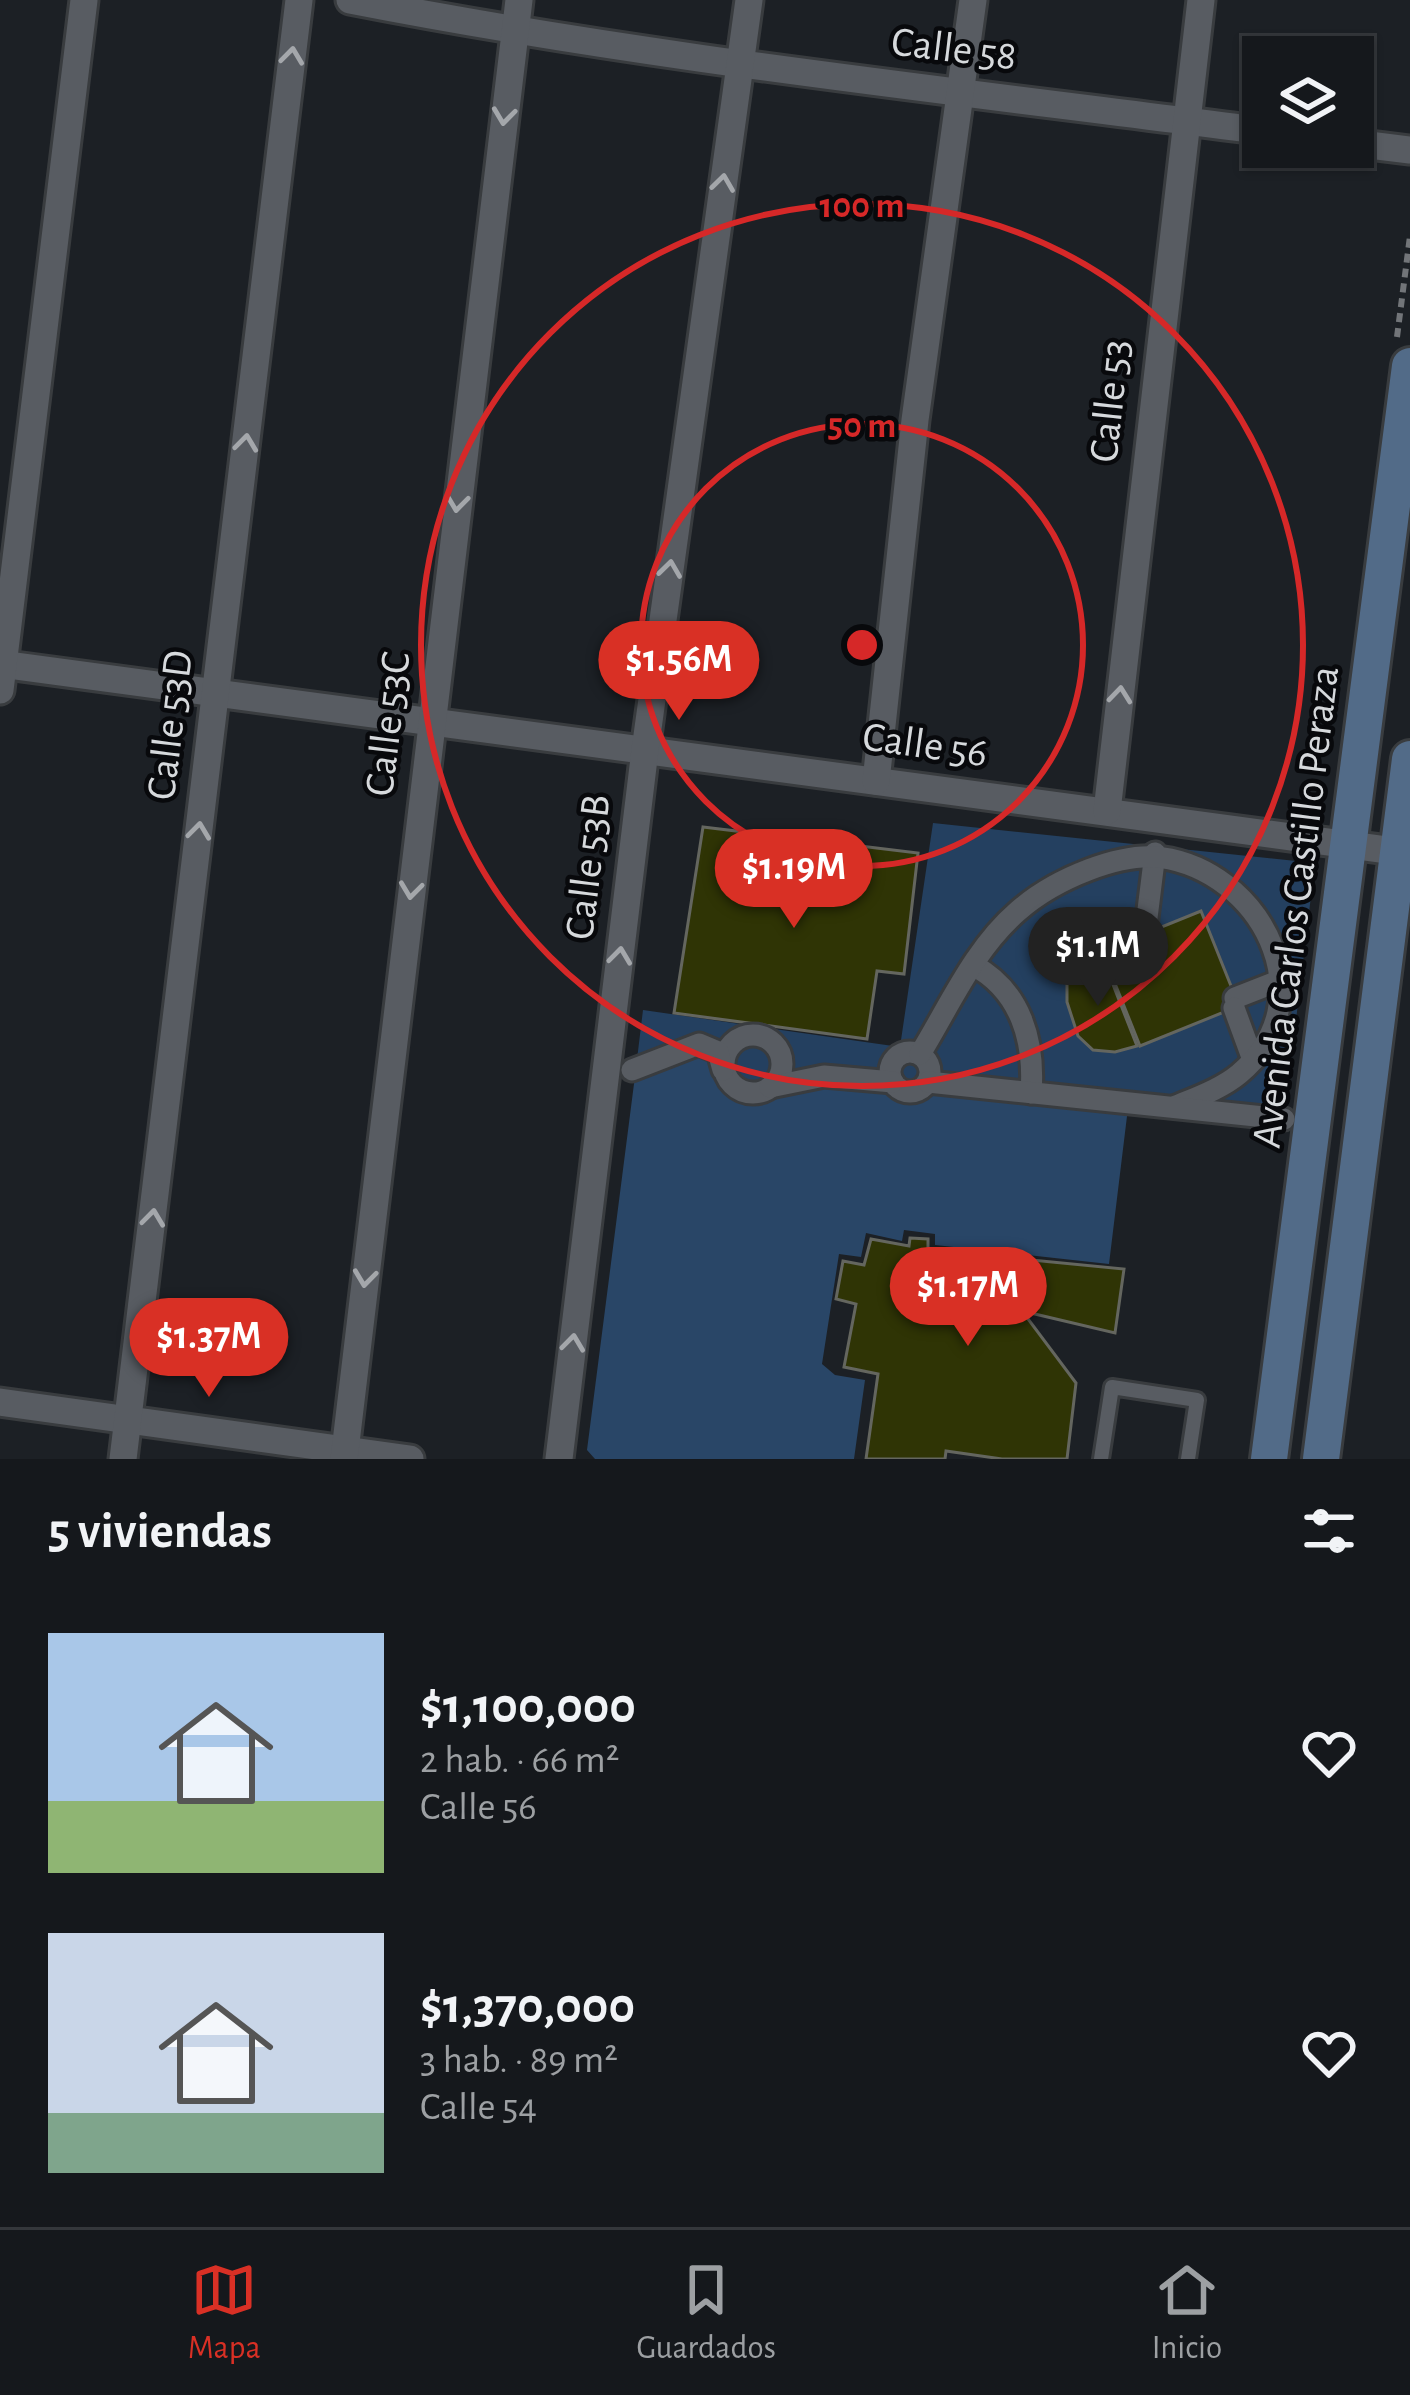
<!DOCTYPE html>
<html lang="es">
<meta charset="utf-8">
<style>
body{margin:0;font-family:"Alegreya Sans",sans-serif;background:#1e2125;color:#f1f3f6;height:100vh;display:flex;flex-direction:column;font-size:45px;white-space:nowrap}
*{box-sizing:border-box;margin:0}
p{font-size:39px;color:#9da0a3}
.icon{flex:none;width:66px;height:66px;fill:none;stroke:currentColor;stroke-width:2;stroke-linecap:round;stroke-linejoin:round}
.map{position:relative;height:1459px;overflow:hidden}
.side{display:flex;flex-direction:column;background:#15181c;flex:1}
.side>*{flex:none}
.controls{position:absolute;left:1242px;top:36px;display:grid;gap:24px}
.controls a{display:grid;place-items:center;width:132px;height:132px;border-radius:0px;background:#15181c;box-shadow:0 3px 9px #0004,0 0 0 3px #34373b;font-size:60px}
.price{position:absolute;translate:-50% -102px;padding:0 27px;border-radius:42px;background:#d93025;color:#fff;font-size:39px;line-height:78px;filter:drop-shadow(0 3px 6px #0008)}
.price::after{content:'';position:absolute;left:50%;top:72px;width:36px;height:27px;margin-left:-18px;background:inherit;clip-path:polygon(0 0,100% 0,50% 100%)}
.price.on{background:#222;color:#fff}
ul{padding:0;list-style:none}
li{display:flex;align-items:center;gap:36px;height:300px;padding:0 48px}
li span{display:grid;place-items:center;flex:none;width:336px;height:240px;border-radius:0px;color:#555}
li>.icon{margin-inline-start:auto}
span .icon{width:144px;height:144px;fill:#fffc;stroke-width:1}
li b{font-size:51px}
h2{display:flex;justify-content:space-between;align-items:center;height:144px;padding:0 48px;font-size:51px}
.dock{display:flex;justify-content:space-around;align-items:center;height:168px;border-top:3px solid #34373b;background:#15181c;font-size:33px;color:#9da0a3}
.dock a{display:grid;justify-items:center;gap:6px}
.dock .on{color:#d93025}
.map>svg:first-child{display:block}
</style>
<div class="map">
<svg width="1410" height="1459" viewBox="0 0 1410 1459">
<rect width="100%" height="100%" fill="#1c2025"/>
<polygon fill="#244060" points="933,823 1315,863 1284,1119 899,1088 745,1095 723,1077 635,1076 643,1010 900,1047"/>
<polygon fill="#294667" points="704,1047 731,1087 745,1095 801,1081 890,1085 906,1096 925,1092 1128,1108 1109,1264 935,1245 935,1234 904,1230 902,1241 866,1233 861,1257 839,1254 822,1364 835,1375 865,1380 854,1459 595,1459 587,1450 635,1076"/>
<g fill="#2f3405" stroke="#64665f" stroke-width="3">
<polygon points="703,827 918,853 904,974 877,971 867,1039 674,1013"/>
<polygon points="1201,911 1239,1006 1140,1046 1102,951"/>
<polygon points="1101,954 1137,1046 1115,1052 1093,1050 1078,1036 1067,1002 1067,982 1076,969"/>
<polygon points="910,1238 928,1239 928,1250 1124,1269 1115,1333 1022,1311 1076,1383 1067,1459 1002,1459 946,1451 945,1459 866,1459 878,1374 844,1367 856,1304 836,1299 843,1261 864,1265 871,1239 909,1246"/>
</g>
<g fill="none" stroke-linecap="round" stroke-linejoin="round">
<defs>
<polyline id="service" points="1101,1459 1112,1387 1197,1400 1188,1459"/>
<g id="pedestrian">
<polyline points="1145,934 1155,853"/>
<path d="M 973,965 C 1021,991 1035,1041 1031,1093"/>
<polyline points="1235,998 1281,980"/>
<polyline points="1234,1008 1253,1060"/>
<circle cx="753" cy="1064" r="29"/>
<circle cx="910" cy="1072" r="20"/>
<path d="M 920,1054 C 950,1005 974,949 1018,911 C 1052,881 1123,848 1170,859 C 1267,880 1324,1003 1239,1074 C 1221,1089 1195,1098 1174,1107"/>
<polyline points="632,1070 699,1044 718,1052 723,1070"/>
<polyline points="928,1082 1284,1119"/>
<polyline points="770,1087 824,1076 893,1082"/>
</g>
<g id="minor">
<path d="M 350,0 C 652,59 958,91 1263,131"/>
<polyline points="1353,143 1410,150"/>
<polyline points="0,664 1410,853"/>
<polyline points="0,690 84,0"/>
<polyline points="876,781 915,420 973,0"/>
<polyline points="1107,811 1201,0"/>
<polyline points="0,1402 410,1459"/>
<polyline points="123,1459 299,0"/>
<polyline points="344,1459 519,0"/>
<polyline points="559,1459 645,750 749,0"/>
</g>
<g id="secondary">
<polyline points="1269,1459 1410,366"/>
<polyline points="1321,1459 1410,759"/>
</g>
</defs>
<use href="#service" stroke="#393c3f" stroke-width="20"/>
<use href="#pedestrian" stroke="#393c3f" stroke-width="27"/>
<use href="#minor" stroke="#393c3f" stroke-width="33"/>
<use href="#secondary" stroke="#393c3f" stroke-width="42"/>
<polyline stroke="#727579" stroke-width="6" stroke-dasharray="9 6" stroke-linecap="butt" points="1397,337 1410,236"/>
<use href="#service" stroke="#585c62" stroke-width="14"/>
<use href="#pedestrian" stroke="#585c62" stroke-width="21"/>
<use href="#minor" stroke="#585c62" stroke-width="27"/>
<use href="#secondary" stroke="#526b88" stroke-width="36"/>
</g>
<defs><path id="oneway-chevron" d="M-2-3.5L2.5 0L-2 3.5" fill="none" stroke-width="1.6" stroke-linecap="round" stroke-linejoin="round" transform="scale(3)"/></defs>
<g stroke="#a4a7ab">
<use href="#oneway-chevron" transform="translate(292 56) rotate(-83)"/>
<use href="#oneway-chevron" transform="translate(504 116) rotate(97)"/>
<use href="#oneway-chevron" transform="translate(723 183) rotate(-82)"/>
<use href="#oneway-chevron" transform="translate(246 443) rotate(-83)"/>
<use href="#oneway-chevron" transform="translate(457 503) rotate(97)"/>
<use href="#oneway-chevron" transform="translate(670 569) rotate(-82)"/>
<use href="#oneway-chevron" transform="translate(1120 695) rotate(-84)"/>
<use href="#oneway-chevron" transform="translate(199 831) rotate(-83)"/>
<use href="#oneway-chevron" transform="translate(411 890) rotate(97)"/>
<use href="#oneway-chevron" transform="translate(620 956) rotate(-83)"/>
<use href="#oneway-chevron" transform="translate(153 1218) rotate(-83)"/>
<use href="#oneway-chevron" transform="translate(365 1278) rotate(97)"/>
<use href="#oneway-chevron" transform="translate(573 1343) rotate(-83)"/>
</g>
<g fill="none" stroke="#d62828" stroke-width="6">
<circle cx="862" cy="645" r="221"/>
<circle cx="862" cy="645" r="441"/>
</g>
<g text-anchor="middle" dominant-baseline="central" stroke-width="9" stroke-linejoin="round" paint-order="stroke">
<g font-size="42" fill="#d6d9dc" stroke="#08090c">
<text transform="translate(954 49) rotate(7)">Calle 58</text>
<text transform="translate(1110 401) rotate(-84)">Calle 53</text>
<text transform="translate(388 724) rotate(-83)">Calle 53C</text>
<text transform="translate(170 725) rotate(-83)">Calle 53D</text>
<text transform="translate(925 745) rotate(8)">Calle 56</text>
<text transform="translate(588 867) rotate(-83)">Calle 53B</text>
<text transform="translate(1296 907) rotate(-83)">Avenida Carlos Castillo Peraza</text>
</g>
</g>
<circle cx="862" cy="645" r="18" fill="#d62828" stroke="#08090c" stroke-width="6"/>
<g font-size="36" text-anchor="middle" font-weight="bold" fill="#d62828" stroke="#08090c" stroke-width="9" stroke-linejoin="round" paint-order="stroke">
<text x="862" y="217">100 m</text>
<text x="862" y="437">50 m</text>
</g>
</svg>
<div class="controls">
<a><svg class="icon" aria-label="layers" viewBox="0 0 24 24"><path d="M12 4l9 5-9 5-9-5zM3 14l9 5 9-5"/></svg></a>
</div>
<b class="price" style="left:679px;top:723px">$1.56M</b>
<b class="price" style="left:794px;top:931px">$1.19M</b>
<b class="price on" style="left:1098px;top:1009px">$1.1M</b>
<b class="price" style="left:968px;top:1349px">$1.17M</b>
<b class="price" style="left:209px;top:1400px">$1.37M</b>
</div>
<section class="side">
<h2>5 viviendas<svg class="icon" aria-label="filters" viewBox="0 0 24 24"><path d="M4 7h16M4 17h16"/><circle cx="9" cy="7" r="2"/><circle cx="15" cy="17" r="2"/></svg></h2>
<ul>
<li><span style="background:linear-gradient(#a9c7e8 70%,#8fb573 0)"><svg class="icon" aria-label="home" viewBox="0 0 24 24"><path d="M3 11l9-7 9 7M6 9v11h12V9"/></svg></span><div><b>$1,100,000</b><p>2 hab. · 66 m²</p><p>Calle 56</p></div><svg class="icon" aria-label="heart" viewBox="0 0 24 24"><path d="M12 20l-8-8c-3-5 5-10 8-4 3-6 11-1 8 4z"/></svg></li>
<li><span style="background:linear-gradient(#c9d6e8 75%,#7fa58c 0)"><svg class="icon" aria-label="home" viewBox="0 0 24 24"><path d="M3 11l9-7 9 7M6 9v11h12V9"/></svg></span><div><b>$1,370,000</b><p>3 hab. · 89 m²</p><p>Calle 54</p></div><svg class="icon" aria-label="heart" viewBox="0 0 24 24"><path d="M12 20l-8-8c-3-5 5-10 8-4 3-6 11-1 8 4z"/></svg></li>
</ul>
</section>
<nav class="dock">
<a class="on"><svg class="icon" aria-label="map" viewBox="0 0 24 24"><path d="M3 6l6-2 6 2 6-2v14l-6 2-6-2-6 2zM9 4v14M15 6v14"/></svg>Mapa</a>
<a><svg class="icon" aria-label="saved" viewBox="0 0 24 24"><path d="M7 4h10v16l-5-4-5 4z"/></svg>Guardados</a>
<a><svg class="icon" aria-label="home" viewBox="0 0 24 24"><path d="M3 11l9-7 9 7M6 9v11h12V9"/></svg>Inicio</a>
</nav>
